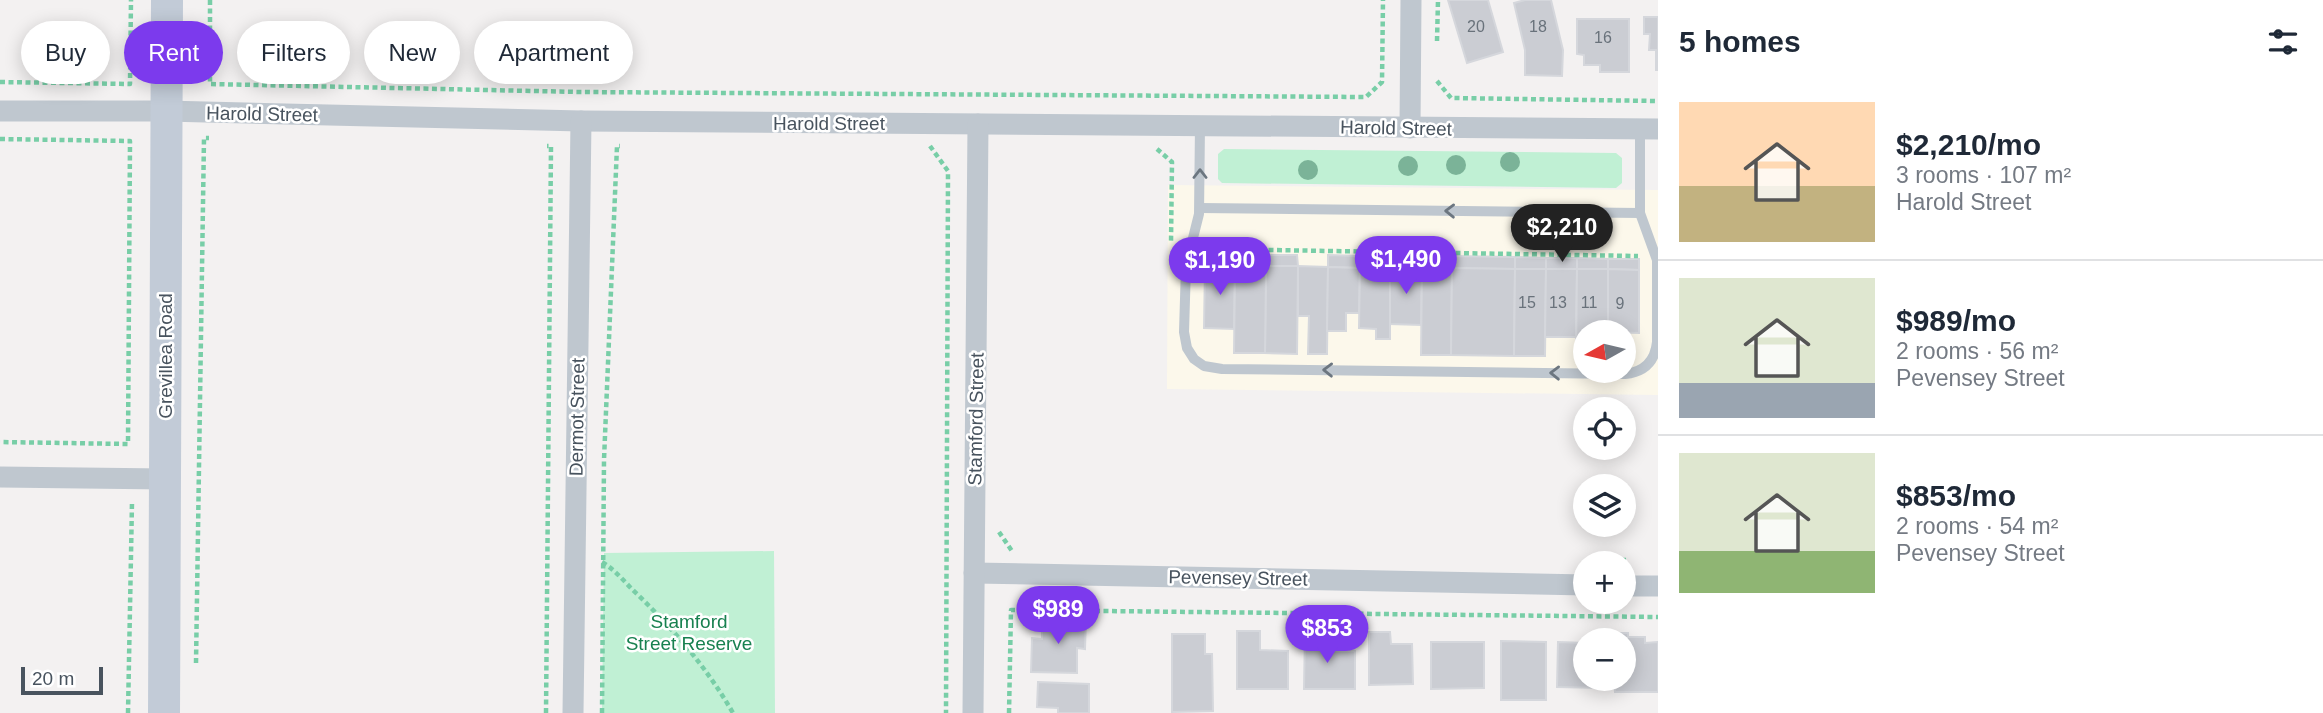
<!DOCTYPE html>
<meta charset="utf-8">
<style>
body{margin:0;font-family:Helvetica,sans-serif;background:#f6f6f7;color:#1f2937;height:100vh;display:flex;flex-direction:column;font-size:26px;white-space:nowrap}
*{box-sizing:border-box;margin:0}
p{font-size:23px;color:#747a83}
.icon{flex:none;width:38px;height:38px;fill:none;stroke:currentColor;stroke-width:2;stroke-linecap:round;stroke-linejoin:round}
.map{position:relative;flex:1;overflow:hidden}
.side{display:flex;flex-direction:column;background:#fff;width:665px}
.side>*{flex:none}
.banner{position:absolute;left:21px;top:21px;width:665px;height:63px;display:flex;gap:14px}
.needle{width:46px;rotate:262deg}
.tools{position:absolute;left:1573px;top:320px;display:grid;gap:14px}
.tools a{display:grid;place-items:center;width:63px;height:63px;border-radius:50%;background:#fff;box-shadow:0 4px 18px #0003;font-size:35px}
.scale{position:absolute;left:21px;bottom:18px;width:82px;box-sizing:border-box;padding-left:7px;border:4px solid #48535e;border-top:0;font-size:19px;line-height:24px;white-space:nowrap;color:#48535e;-webkit-text-stroke:5px #fff;paint-order:stroke}
.price{position:absolute;translate:-50% -60px;padding:0 16px;border-radius:24px;background:#7c3aed;color:#fff;font-size:23px;line-height:46px;filter:drop-shadow(0 2px 4px #0008)}
.price::after{content:'';position:absolute;left:50%;top:42px;width:21px;height:16px;margin-left:-10px;background:inherit;clip-path:polygon(0 0,100% 0,50% 100%)}
.price.current{background:#222;color:#fff}
ul{padding:0;list-style:none}
li{display:flex;align-items:center;gap:21px;height:175px;padding:0 21px}
li+li{border-top:2px solid #e0e1e3}
li span{display:grid;place-items:center;flex:none;width:196px;height:140px;border-radius:0px;color:#555}
li>.icon{margin-inline-start:auto}
span .icon{width:84px;height:84px;fill:#fffc;stroke-width:1}
li b{font-size:30px}
h2{display:flex;justify-content:space-between;align-items:center;height:84px;padding:0 21px;font-size:30px}
.chip{padding:0 24px;border-radius:32px;background:#fff;box-shadow:0 4px 18px #0003;font-size:24px;line-height:63px}
.chip.current{background:#7c3aed;color:#fff}
main{display:flex;flex:1;min-height:0}
.map>svg:first-child{display:block}
</style>
<main>
<div class="map">
<svg width="1658" height="713" viewBox="0 0 1658 713">
<rect width="100%" height="100%" fill="#f3f1f1"/>
<path fill="#fcf8eb" fill-rule="evenodd" d="M 1168,185 L 1658,190 L 1658,395 L 1167,389 ZM 1586,332 L 1624,332 L 1624,371 L 1586,371 Z"/>
<g fill="#c0f0d4">
<polygon points="1224,149 1616,153 1622,158 1622,183 1616,188 1222,183 1218,179 1218,154"/>
<polygon points="774,551 775,713 602,713 604,553"/>
</g>
<g fill="#cbcdd3" stroke="#d5d7dc" stroke-width="2">
<polygon points="1448,0 1488,0 1503,52 1467,63"/>
<polygon points="1525,0 1551,0 1563,50 1562,76 1525,75 1525,50 1514,3"/>
<polygon points="1644,17 1658,17 1658,70 1656,70 1656,50 1649,50 1650,34 1644,34"/>
<polygon points="1577,19 1629,19 1629,72 1600,72 1600,65 1584,65 1584,55 1577,54"/>
<polygon points="1205,253 1235,253 1235,266 1205,265"/>
<polygon points="1266,255 1297,255 1298,266 1266,266"/>
<polygon points="1328,255 1360,256 1360,268 1328,267"/>
<polygon points="1360,256 1390,257 1390,268 1360,268"/>
<polygon points="1422,256 1422,268 1390,268 1391,256"/>
<polygon points="1452,256 1515,257 1515,269 1452,268"/>
<rect x="1422" y="257" width="30" height="11"/>
<polygon points="1515,257 1546,258 1546,269 1515,269"/>
<rect x="1546" y="258" width="31" height="11"/>
<polygon points="1577,258 1608,259 1608,269 1577,269"/>
<polygon points="1608,259 1639,259 1639,270 1608,269"/>
<polygon points="1205,265 1235,266 1234,329 1204,328"/>
<polygon points="1266,266 1298,266 1297,354 1265,353"/>
<polygon points="1298,266 1328,267 1327,354 1308,354 1309,316 1298,316"/>
<polygon points="1328,267 1360,268 1359,313 1346,313 1346,331 1327,331"/>
<polygon points="1360,268 1390,268 1390,339 1376,339 1376,329 1359,328"/>
<polygon points="1390,268 1422,268 1421,325 1390,324"/>
<polygon points="1422,268 1452,268 1451,355 1421,355"/>
<polygon points="1452,268 1515,269 1514,356 1451,355"/>
<polygon points="1515,269 1546,269 1545,356 1514,356"/>
<polygon points="1546,269 1577,269 1576,337 1545,337"/>
<polygon points="1577,269 1608,269 1608,332 1586,332 1586,358 1576,358"/>
<polygon points="1608,269 1639,270 1639,333 1608,332"/>
<polygon points="1235,273 1266,274 1265,353 1234,353"/>
<polygon points="1042,618 1086,619 1085,649 1077,648 1077,673 1031,672 1032,638 1042,639"/>
<polygon points="1237,631 1260,631 1260,650 1288,651 1288,689 1237,689"/>
<polygon points="1305,631 1327,632 1326,651 1355,651 1355,689 1304,689"/>
<polygon points="1369,632 1390,632 1391,644 1412,644 1413,684 1369,685"/>
<polygon points="1614,633 1628,633 1628,637 1645,637 1645,643 1658,642 1658,692 1615,692 1614,679 1624,679 1624,640 1614,640"/>
<polygon points="1172,634 1205,634 1205,654 1212,654 1213,711 1172,712"/>
<polygon points="1501,641 1546,642 1546,700 1501,700"/>
<polygon points="1431,642 1484,642 1484,688 1431,689"/>
<polygon points="1558,642 1586,643 1586,679 1603,679 1603,688 1557,687"/>
<polygon points="1038,682 1089,684 1089,713 1058,713 1058,708 1037,707"/>
</g>
<g fill="none" stroke-linecap="round" stroke-linejoin="round">
<g stroke="#78cea7" stroke-width="4.5" stroke-dasharray="5 3.5" stroke-linecap="butt">
<polyline points="210,0 210,84 580,92 1366,97 1382,82 1383,0"/>
<polyline points="1437,41 1438,0"/>
<polyline points="1437,81 1451,98 1658,101"/>
<polyline points="0,82 130,84 131,0"/>
<polyline points="0,139 130,141 128,444 0,442"/>
<polyline points="930,146 948,171 946,713"/>
<polyline points="1157,149 1172,162 1171,242"/>
<polyline points="1209,249 1638,256"/>
<polyline points="999,532 1012,551"/>
<polyline points="1589,559 1626,560"/>
<path d="M 602,562 C 617,571 625,583 638,595 C 675,631 707,668 733,713"/>
<polyline points="196,663 204,138 209,138"/>
<polyline points="128,713 132,502"/>
<polyline points="546,713 551,146 547,146"/>
<polyline points="602,713 604,460 617,146 620,146"/>
<polyline points="1009,713 1011,610 1658,617"/>
</g>
<g stroke="#bfc7cf" stroke-width="10">
<path d="M 1200,125 L 1199,214 L 1186,266 L 1184,332 L 1187,348 L 1194,359 L 1204,366 L 1222,369 L 1625,374 C 1644,372 1655,362 1657,342 L 1657,260 L 1640,213 L 1640,129"/>
<polyline points="1200,208 1640,213"/>
</g>
<g stroke="#bfc7cf" stroke-width="21">
<polyline points="0,111 165,111 581,121 1658,129"/>
<polyline points="1410,128 1411,0"/>
<polyline points="0,477 165,479"/>
<polyline points="974,573 1586,585"/>
<polyline points="1624,586 1658,586"/>
<polyline points="573,713 581,121"/>
<polyline points="973,713 978,124"/>
</g>
<polyline stroke="#c2cbd7" stroke-width="32" points="164,713 167,0"/>
</g>
<g fill="#7bb398">
<circle cx="1510" cy="162" r="10"/>
<circle cx="1456" cy="165" r="10"/>
<circle cx="1408" cy="166" r="10"/>
<circle cx="1308" cy="170" r="10"/>
</g>
<defs><path id="oneway-chevron" d="M-2-3.5L2.5 0L-2 3.5" fill="none" stroke-width="1.6" stroke-linecap="round" stroke-linejoin="round" transform="scale(1.75)"/></defs>
<g stroke="#6c7680">
<use href="#oneway-chevron" transform="translate(1200 174) rotate(-90)"/>
<use href="#oneway-chevron" transform="translate(1450 211) rotate(-179)"/>
<use href="#oneway-chevron" transform="translate(1328 370) rotate(-179)"/>
<use href="#oneway-chevron" transform="translate(1555 373) rotate(-179)"/>
</g>
<g text-anchor="middle" dominant-baseline="central" stroke-width="5" stroke-linejoin="round" paint-order="stroke">
<g font-size="16" fill="#69727b">
<text x="1476" y="26">20</text>
<text x="1538" y="26">18</text>
<text x="1603" y="37">16</text>
<text x="1527" y="302">15</text>
<text x="1558" y="302">13</text>
<text x="1589" y="302">11</text>
<text x="1620" y="303">9</text>
</g>
<g font-size="19" fill="#48535e" stroke="#fff">
<text transform="translate(262 114) rotate(1)">Harold Street</text>
<text x="829" y="123">Harold Street</text>
<text transform="translate(1396 128) rotate(1)">Harold Street</text>
<text transform="translate(165 356) rotate(-90)">Grevillea Road</text>
<text transform="translate(577 417) rotate(-89)">Dermot Street</text>
<text transform="translate(976 419) rotate(-89)">Stamford Street</text>
<text transform="translate(1238 578) rotate(1)">Pevensey Street</text>
</g>
<g font-size="19" fill="#188150" stroke="#fff">
<text x="689" y="621">Stamford<tspan x="689" dy="22">Street Reserve</tspan></text>
</g>
</g>
</svg>
<div class="tools">
<a><svg class="needle" viewBox="-14 -14 28 28"><path d="M0-13l5 13h-10z" fill="#e53935"/><path d="M0 13l5-13h-10z" fill="#747a83"/></svg></a>
<a><svg class="icon" aria-label="locate" viewBox="0 0 24 24"><circle cx="12" cy="12" r="6"/><path d="M12 2v4M12 18v4M2 12h4M18 12h4"/></svg></a>
<a><svg class="icon" aria-label="layers" viewBox="0 0 24 24"><path d="M12 4l9 5-9 5-9-5zM3 14l9 5 9-5"/></svg></a>
<a>+</a>
<a>−</a>
</div>
<div class="scale">20 m</div>
<b class="price current" style="left:1562px;top:264px">$2,210</b>
<b class="price" style="left:1406px;top:296px">$1,490</b>
<b class="price" style="left:1220px;top:297px">$1,190</b>
<b class="price" style="left:1058px;top:646px">$989</b>
<b class="price" style="left:1327px;top:665px">$853</b>
<div class="banner">
<a class="chip">Buy</a>
<a class="chip current">Rent</a>
<a class="chip">Filters</a>
<a class="chip">New</a>
<a class="chip">Apartment</a>
</div>
</div>
<section class="side">
<h2>5 homes<svg class="icon" aria-label="filters" viewBox="0 0 24 24"><path d="M4 7h16M4 17h16"/><circle cx="9" cy="7" r="2"/><circle cx="15" cy="17" r="2"/></svg></h2>
<ul>
<li><span style="background:linear-gradient(#ffd9b3 60%,#c2b280 0)"><svg class="icon" aria-label="home" viewBox="0 0 24 24"><path d="M3 11l9-7 9 7M6 9v11h12V9"/></svg></span><div><b>$2,210/mo</b><p>3 rooms · 107 m²</p><p>Harold Street</p></div></li>
<li><span style="background:linear-gradient(#dfe7d0 75%,#9aa5b1 0)"><svg class="icon" aria-label="home" viewBox="0 0 24 24"><path d="M3 11l9-7 9 7M6 9v11h12V9"/></svg></span><div><b>$989/mo</b><p>2 rooms · 56 m²</p><p>Pevensey Street</p></div></li>
<li><span style="background:linear-gradient(#dfe7d0 70%,#8fb573 0)"><svg class="icon" aria-label="home" viewBox="0 0 24 24"><path d="M3 11l9-7 9 7M6 9v11h12V9"/></svg></span><div><b>$853/mo</b><p>2 rooms · 54 m²</p><p>Pevensey Street</p></div></li>
</ul>
</section>
</main>
